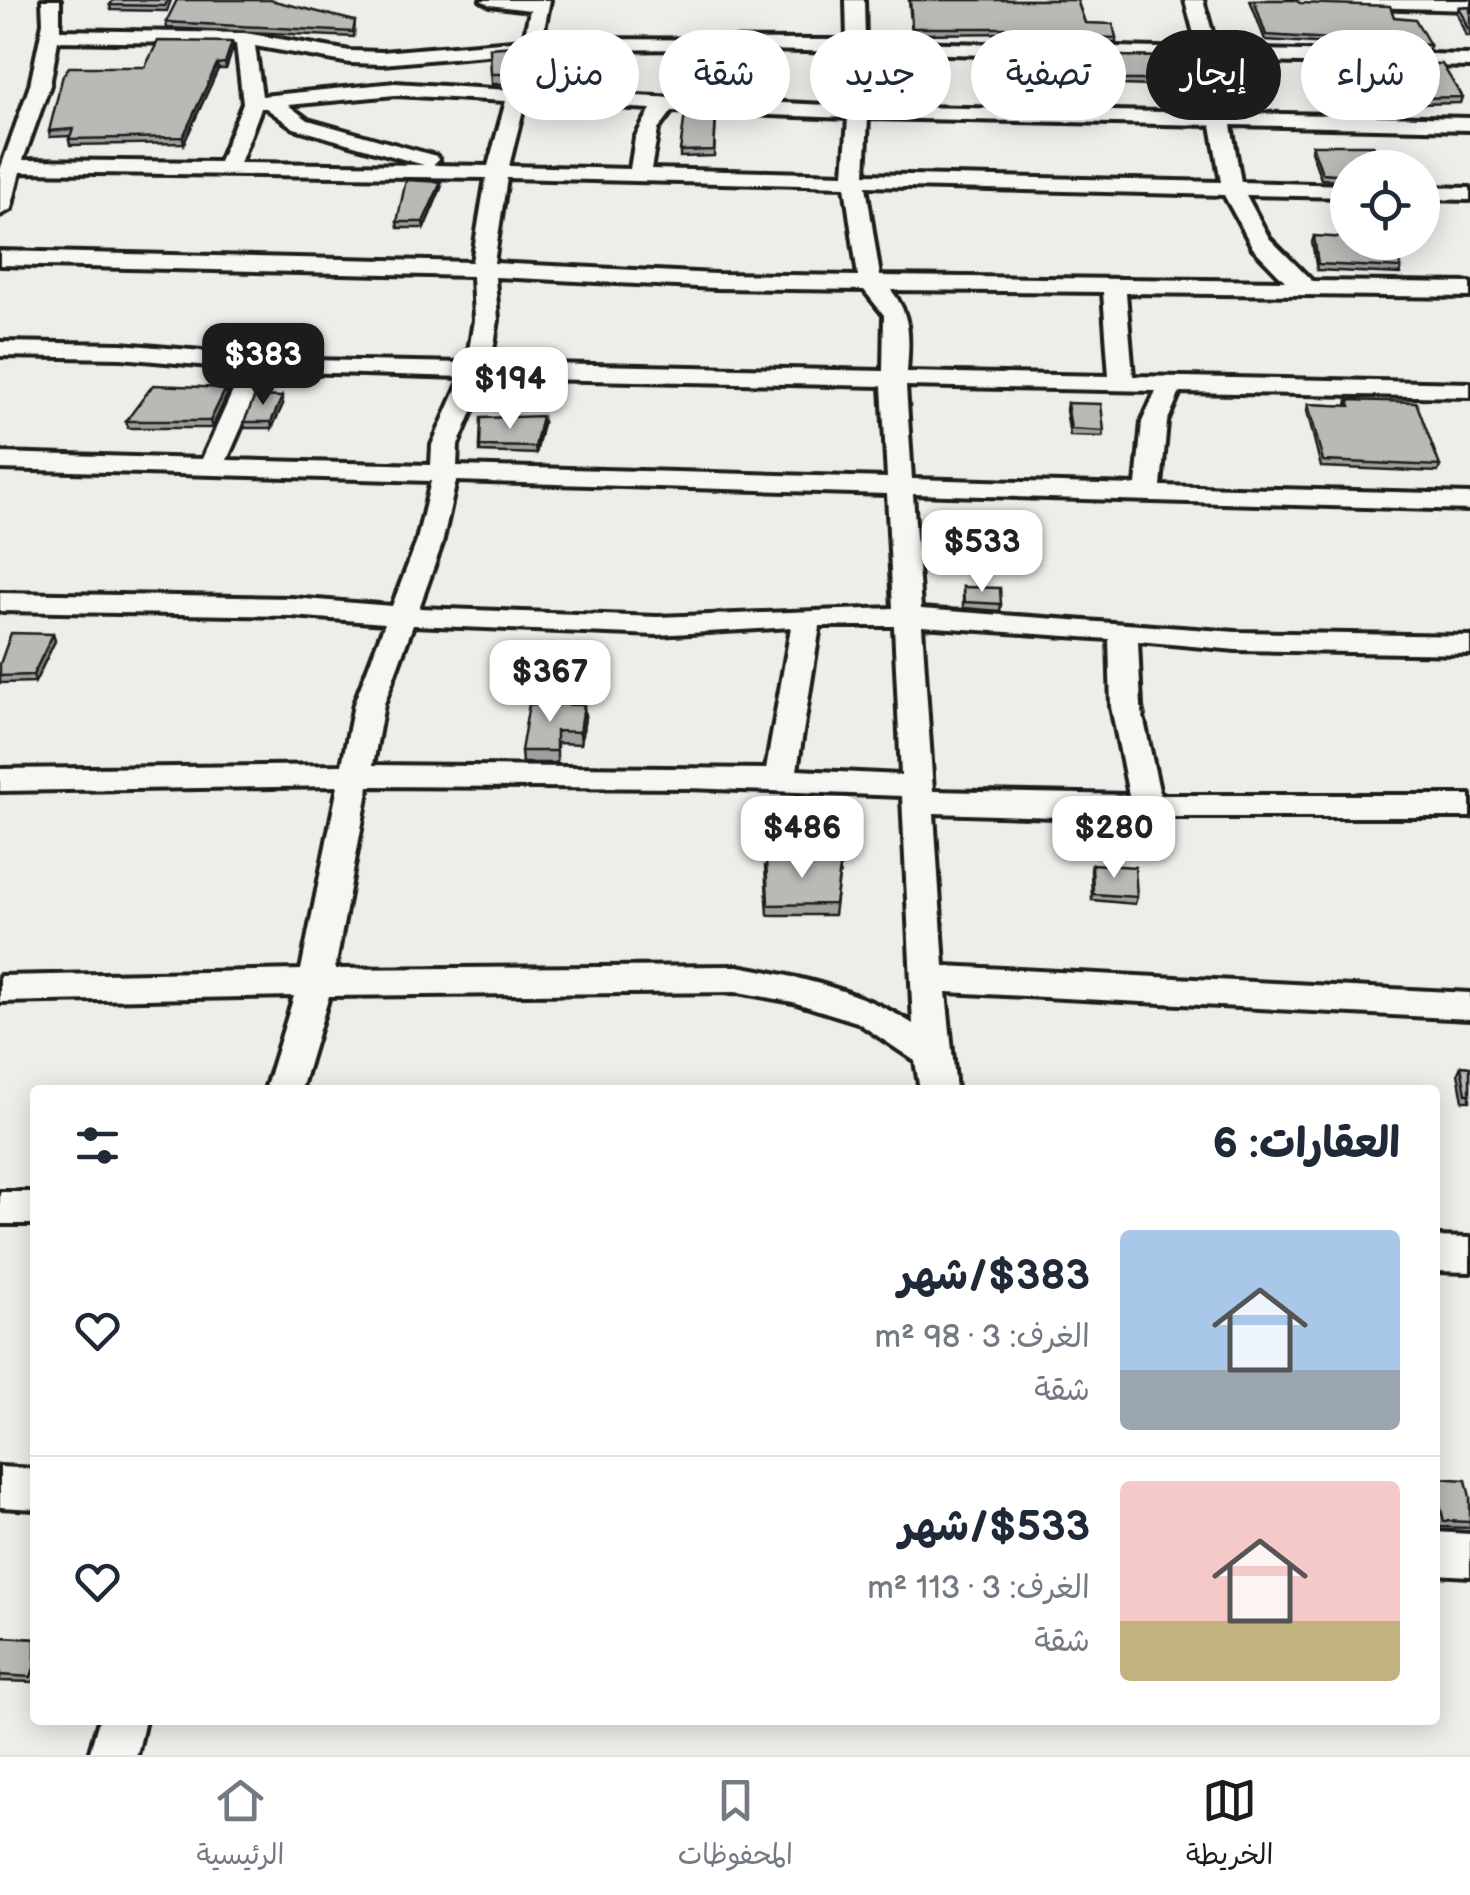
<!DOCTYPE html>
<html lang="ar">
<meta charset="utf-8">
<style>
body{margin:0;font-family:"Balsamiq Sans","Playpen Sans Arabic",sans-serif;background:#f6f6f7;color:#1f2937;direction:rtl;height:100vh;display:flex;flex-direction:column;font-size:38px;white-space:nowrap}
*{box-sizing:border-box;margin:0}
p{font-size:32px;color:#747a83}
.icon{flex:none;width:55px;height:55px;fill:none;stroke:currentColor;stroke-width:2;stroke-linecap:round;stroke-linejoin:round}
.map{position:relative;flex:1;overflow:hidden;direction:ltr}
.details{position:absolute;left:30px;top:1085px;width:1410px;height:640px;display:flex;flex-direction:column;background:#fff;border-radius:10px;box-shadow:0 5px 25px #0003;direction:rtl}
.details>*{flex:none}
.guide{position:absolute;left:30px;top:30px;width:1410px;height:90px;direction:rtl;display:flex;gap:20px}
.buttons{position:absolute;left:1330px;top:150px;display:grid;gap:20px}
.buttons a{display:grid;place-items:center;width:110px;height:110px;border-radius:50%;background:#fff;box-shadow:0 5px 25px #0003;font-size:50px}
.price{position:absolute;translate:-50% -85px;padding:0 22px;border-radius:20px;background:#fff;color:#222;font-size:32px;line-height:65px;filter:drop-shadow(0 2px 5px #0008)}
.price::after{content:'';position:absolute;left:50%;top:60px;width:30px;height:22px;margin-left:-15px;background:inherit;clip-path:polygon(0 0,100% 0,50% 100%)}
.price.on{background:#1c1c1c;color:#fff}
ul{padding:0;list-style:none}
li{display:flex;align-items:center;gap:30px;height:250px;padding:0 40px}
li+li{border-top:2px solid #e0e1e3}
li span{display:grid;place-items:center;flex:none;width:280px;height:200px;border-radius:10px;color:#555}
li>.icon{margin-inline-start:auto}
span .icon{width:120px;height:120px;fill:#fffc;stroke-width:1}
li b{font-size:42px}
h2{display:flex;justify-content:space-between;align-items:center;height:120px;padding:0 40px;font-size:42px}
.tag{padding:0 35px;border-radius:45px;background:#fff;box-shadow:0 5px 25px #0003;font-size:35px;line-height:90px}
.tag.on{background:#1c1c1c;color:#fff}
.tab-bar{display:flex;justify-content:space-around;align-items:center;height:140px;border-top:2px solid #e0e1e3;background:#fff;font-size:28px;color:#747a83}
.tab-bar a{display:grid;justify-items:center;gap:5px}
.tab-bar .on{color:#1c1c1c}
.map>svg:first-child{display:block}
</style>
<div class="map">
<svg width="1470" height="1755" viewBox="0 0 1470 1755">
<rect width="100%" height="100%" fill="#edede9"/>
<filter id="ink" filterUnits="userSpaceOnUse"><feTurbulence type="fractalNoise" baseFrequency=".01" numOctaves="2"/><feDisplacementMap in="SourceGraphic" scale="20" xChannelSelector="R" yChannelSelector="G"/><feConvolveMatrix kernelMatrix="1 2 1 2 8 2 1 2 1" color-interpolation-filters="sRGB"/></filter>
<g filter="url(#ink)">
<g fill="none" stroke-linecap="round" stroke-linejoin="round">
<defs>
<g id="street">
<path d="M 42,0 L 60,0 L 60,30 L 245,33 L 350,51 L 382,52 L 524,40 L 530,10 L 490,5 L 481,0 L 550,0 L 542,39 L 847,40 L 846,0 L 864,0 L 865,41 L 1198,49 L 1185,0 L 1203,0 L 1217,49 L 1470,55 L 1470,67 L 1220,61 L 1230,113 L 1470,118 L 1470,130 L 1231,125 L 1241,182 L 1348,185 L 1348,197 L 1246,195 L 1269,238 L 1312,281 L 1470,283 L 1470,297 L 1126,293 L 1133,376 L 1470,383 L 1470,397 L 1180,392 L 1167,422 L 1161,486 L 1470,494 L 1470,510 L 913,494 L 921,609 L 1236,632 L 1470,636 L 1470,654 L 1236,650 L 1138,641 L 1141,707 L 1160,795 L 1470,795 L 1470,817 L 1056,817 L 934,813 L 944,966 L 1470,993 L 1470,1019 L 946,992 L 956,1090 L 920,1090 L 915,1061 L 857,1022 L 793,1002 L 738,992 L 329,996 L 301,1090 L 265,1090 L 294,996 L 0,1002 L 0,976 L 301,970 L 338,786 L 0,791 L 0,769 L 342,765 L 354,704 L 385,623 L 292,616 L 0,611 L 0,593 L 292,598 L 392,606 L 416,544 L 431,481 L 0,469 L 0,453 L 202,459 L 243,369 L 121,358 L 0,356 L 0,342 L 121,344 L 308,360 L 467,363 L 474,320 L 472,276 L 0,265 L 0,251 L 472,262 L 486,178 L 20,172 L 11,209 L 0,215 L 0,170 L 30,85 L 43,23 ZM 58,41 L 236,44 L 243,103 L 219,162 L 23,160 L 50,85 ZM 255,46 L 350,63 L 382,64 L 521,52 L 509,90 L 395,83 L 262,96 ZM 723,49 L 847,52 L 848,106 L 528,91 L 540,50 ZM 866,52 L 1201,60 L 1210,113 L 867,106 ZM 395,95 L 506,101 L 488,166 L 433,165 L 439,160 L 436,156 L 308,120 L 288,105 ZM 525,102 L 651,109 L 635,138 L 630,169 L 509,166 ZM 261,108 L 266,108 L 294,128 L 424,165 L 240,163 ZM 672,111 L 848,118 L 844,174 L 651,169 L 658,130 ZM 868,118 L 1211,125 L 1221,182 L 865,174 ZM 507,178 L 845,186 L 858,276 L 716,274 L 494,263 ZM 866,186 L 1224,195 L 1253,248 L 1285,281 L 880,276 ZM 495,277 L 716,288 L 864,290 L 884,315 L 883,371 L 491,363 L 498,320 ZM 891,290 L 1103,292 L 1109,376 L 907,372 C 909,340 912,316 891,290 ZM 266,371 L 462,377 L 432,445 L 431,465 L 227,460 ZM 486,378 L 882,386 L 887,478 L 457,466 L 458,445 ZM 906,386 L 1156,391 L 1142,422 L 1136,485 L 912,479 ZM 456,481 L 887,494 L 893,608 L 657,617 L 419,608 L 442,544 ZM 413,625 L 657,635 L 791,627 L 766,769 L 373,765 L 384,704 ZM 820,626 L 894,626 L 901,775 L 797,770 ZM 922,626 L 1109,639 L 1111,707 L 1129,795 L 933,791 ZM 369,786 L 688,788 L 902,796 L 913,1024 C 860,990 799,977 738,966 L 335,969 Z"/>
<polygon points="1290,0 1470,0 1470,10 1299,5"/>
<polygon points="1422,187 1470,188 1470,200 1422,199"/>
<rect x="0" y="1192" width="35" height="32"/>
<polygon points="1435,1237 1470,1238 1470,1272 1435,1271"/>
<polygon points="0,1467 35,1469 35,1509 0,1507"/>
<polygon points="1435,1532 1470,1534 1470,1576 1435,1574"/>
<polygon points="99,1720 145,1720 137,1755 89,1755"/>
</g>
</defs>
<use href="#street" stroke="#1c1c1c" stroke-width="8"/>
<use href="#street" fill="#f6f6f2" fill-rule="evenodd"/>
</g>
<g fill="#9f9f9d" stroke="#1c1c1c" stroke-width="2.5">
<polygon points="171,0 167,11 111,10 110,5"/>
<polygon points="909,0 1077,0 1085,23 1116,38 1116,43 1026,41 1023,33 912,34"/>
<polygon points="1250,0 1295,0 1300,3 1394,17 1430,45 1429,50 1265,40"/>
<polygon points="1470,6 1470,36 1466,36 1457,13 1459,7"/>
<polygon points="355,21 354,37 167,28 166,22"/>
<polygon points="232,42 233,48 226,69 218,69 184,143 70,145 69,139 70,136 50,137 49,131 145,67"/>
<polygon points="490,48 516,56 507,84 492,84"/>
<polygon points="1033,54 1158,57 1156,86 1118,85 1113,77 1038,74 1032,60"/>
<polygon points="1357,62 1462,97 1460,103 1416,104 1363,101 1355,68"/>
<polygon points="716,113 714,156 680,157 680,151"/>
<polygon points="1312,145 1348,168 1348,181 1321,179 1311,151"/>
<polygon points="441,188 424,228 398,228 397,222"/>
<polygon points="1314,236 1401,268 1400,274 1317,270 1312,242"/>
<polygon points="226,388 227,395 212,428 128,428 126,421"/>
<polygon points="266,397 283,404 272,428 245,428 244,422"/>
<polygon points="1348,400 1440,466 1438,472 1321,467 1307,411 1308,404 1347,406"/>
<polygon points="1067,403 1104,431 1103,437 1070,436 1066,410"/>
<polygon points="543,423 536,454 480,452 480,446"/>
<polygon points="963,587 1001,604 1000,611 963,608"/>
<polygon points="53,634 55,641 35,682 0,683 0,664"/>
<polygon points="585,717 581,744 557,743 557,763 522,763 521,751"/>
<polygon points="841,861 834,915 768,915 765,866"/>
<polygon points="1092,864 1137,897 1135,904 1092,900 1091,870"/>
<polygon points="1461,1066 1470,1067 1470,1101 1463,1101 1458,1073"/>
<polygon points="1435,1478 1470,1497 1470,1528 1440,1527 1435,1506"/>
<polygon points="0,1637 35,1639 35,1682 0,1681"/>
</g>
<g fill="#82827f" stroke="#1c1c1c" stroke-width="2.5">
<polygon points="232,42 233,48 226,69 225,63"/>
<polygon points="515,46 516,56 507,84 506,74"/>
<polygon points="217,64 218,69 184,143 183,137"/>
<polygon points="441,182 441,188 424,228 423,222"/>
<polygon points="226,388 227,395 212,428 210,421"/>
<polygon points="282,397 283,404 272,428 271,422"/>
<polygon points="542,416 543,423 536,454 535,447"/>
<polygon points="53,634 55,641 35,682 33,675"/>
<polygon points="584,705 585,717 581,744 580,732"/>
</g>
<g fill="#b9b9b6" stroke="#1c1c1c" stroke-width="2.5">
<polygon points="113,0 168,0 165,6 110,5"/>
<polygon points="177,0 270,0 355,21 353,32 166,22"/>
<polygon points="910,0 1077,0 1085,23 1113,24 1116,38 1026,35 1023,28 912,28"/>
<polygon points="1254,0 1295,0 1300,3 1390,6 1394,17 1415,19 1430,45 1266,35"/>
<polygon points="1470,6 1470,29 1468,29 1459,7"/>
<polygon points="158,41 232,42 225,63 217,64 183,137 69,139 73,129 49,131 63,75 69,67 145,67"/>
<polygon points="515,46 506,74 491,74 490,48"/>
<polygon points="1033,54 1158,57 1156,80 1119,80 1114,71 1038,69"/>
<polygon points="1357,62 1442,64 1462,97 1417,98 1365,95"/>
<polygon points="685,113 716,113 714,150 680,151"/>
<polygon points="1312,145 1373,145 1382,168 1348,168 1348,175 1322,173"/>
<polygon points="406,180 441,182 423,222 397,222"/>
<polygon points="1314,236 1348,238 1348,242 1394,242 1401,268 1318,264"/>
<polygon points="153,385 226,388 210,421 126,421"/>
<polygon points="258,389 265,390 262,396 282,397 271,422 244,422"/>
<polygon points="1348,400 1416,402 1440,466 1323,461 1308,404 1350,406"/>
<polygon points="1067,403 1101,404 1104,431 1071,429"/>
<polygon points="542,416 535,447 480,446 481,418"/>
<polygon points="963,587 1000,588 1001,604 964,602"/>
<polygon points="11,633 53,634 33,675 0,676 0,664"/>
<polygon points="529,704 584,705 580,732 556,731 556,751 521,751"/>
<polygon points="766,856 841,861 835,904 768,905"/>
<polygon points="1092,864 1135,867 1137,897 1093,894"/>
<polygon points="1461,1066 1470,1067 1470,1094 1466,1094"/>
<polygon points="1435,1478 1466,1480 1470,1497 1470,1522 1444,1521 1435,1486"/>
<polygon points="0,1637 35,1639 35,1665 31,1677 0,1675"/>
</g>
</g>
</svg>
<div class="buttons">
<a><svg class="icon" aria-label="locate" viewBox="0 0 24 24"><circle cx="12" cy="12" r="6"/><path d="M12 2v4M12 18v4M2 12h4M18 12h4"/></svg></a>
</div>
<b class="price on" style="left:263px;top:408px">$383</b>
<b class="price" style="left:510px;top:432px">$194</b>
<b class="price" style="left:982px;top:595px">$533</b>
<b class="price" style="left:550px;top:725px">$367</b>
<b class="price" style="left:802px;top:881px">$486</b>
<b class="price" style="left:1114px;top:881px">$280</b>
<div class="guide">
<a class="tag">شراء</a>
<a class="tag on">إيجار</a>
<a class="tag">تصفية</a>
<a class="tag">جديد</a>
<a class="tag">شقة</a>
<a class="tag">منزل</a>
</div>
<section class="details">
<h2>العقارات: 6<svg class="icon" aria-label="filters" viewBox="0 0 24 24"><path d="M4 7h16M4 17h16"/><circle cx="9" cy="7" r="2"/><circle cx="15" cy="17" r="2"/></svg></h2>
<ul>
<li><span style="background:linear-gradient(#a9c7e8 70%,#9aa5b1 0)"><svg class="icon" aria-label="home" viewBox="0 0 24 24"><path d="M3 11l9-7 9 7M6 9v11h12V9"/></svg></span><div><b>$383/شهر</b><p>الغرف: 3 · 98 m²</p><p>شقة</p></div><svg class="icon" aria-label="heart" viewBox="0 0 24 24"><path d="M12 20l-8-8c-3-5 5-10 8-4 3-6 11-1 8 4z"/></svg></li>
<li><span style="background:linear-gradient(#f6c9c9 70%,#c2b280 0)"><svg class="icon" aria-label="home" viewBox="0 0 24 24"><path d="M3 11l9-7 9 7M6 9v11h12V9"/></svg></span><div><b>$533/شهر</b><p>الغرف: 3 · 113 m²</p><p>شقة</p></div><svg class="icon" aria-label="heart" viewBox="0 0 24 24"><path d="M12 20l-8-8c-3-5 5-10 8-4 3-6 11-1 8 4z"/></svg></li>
</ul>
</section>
</div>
<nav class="tab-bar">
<a class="on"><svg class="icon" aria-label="map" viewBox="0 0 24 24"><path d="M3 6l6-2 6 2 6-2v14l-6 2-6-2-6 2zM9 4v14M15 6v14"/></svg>الخريطة</a>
<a><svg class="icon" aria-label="saved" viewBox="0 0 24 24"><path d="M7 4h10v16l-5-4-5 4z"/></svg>المحفوظات</a>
<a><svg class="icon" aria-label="home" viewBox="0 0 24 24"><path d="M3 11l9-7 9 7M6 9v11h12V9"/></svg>الرئيسية</a>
</nav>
